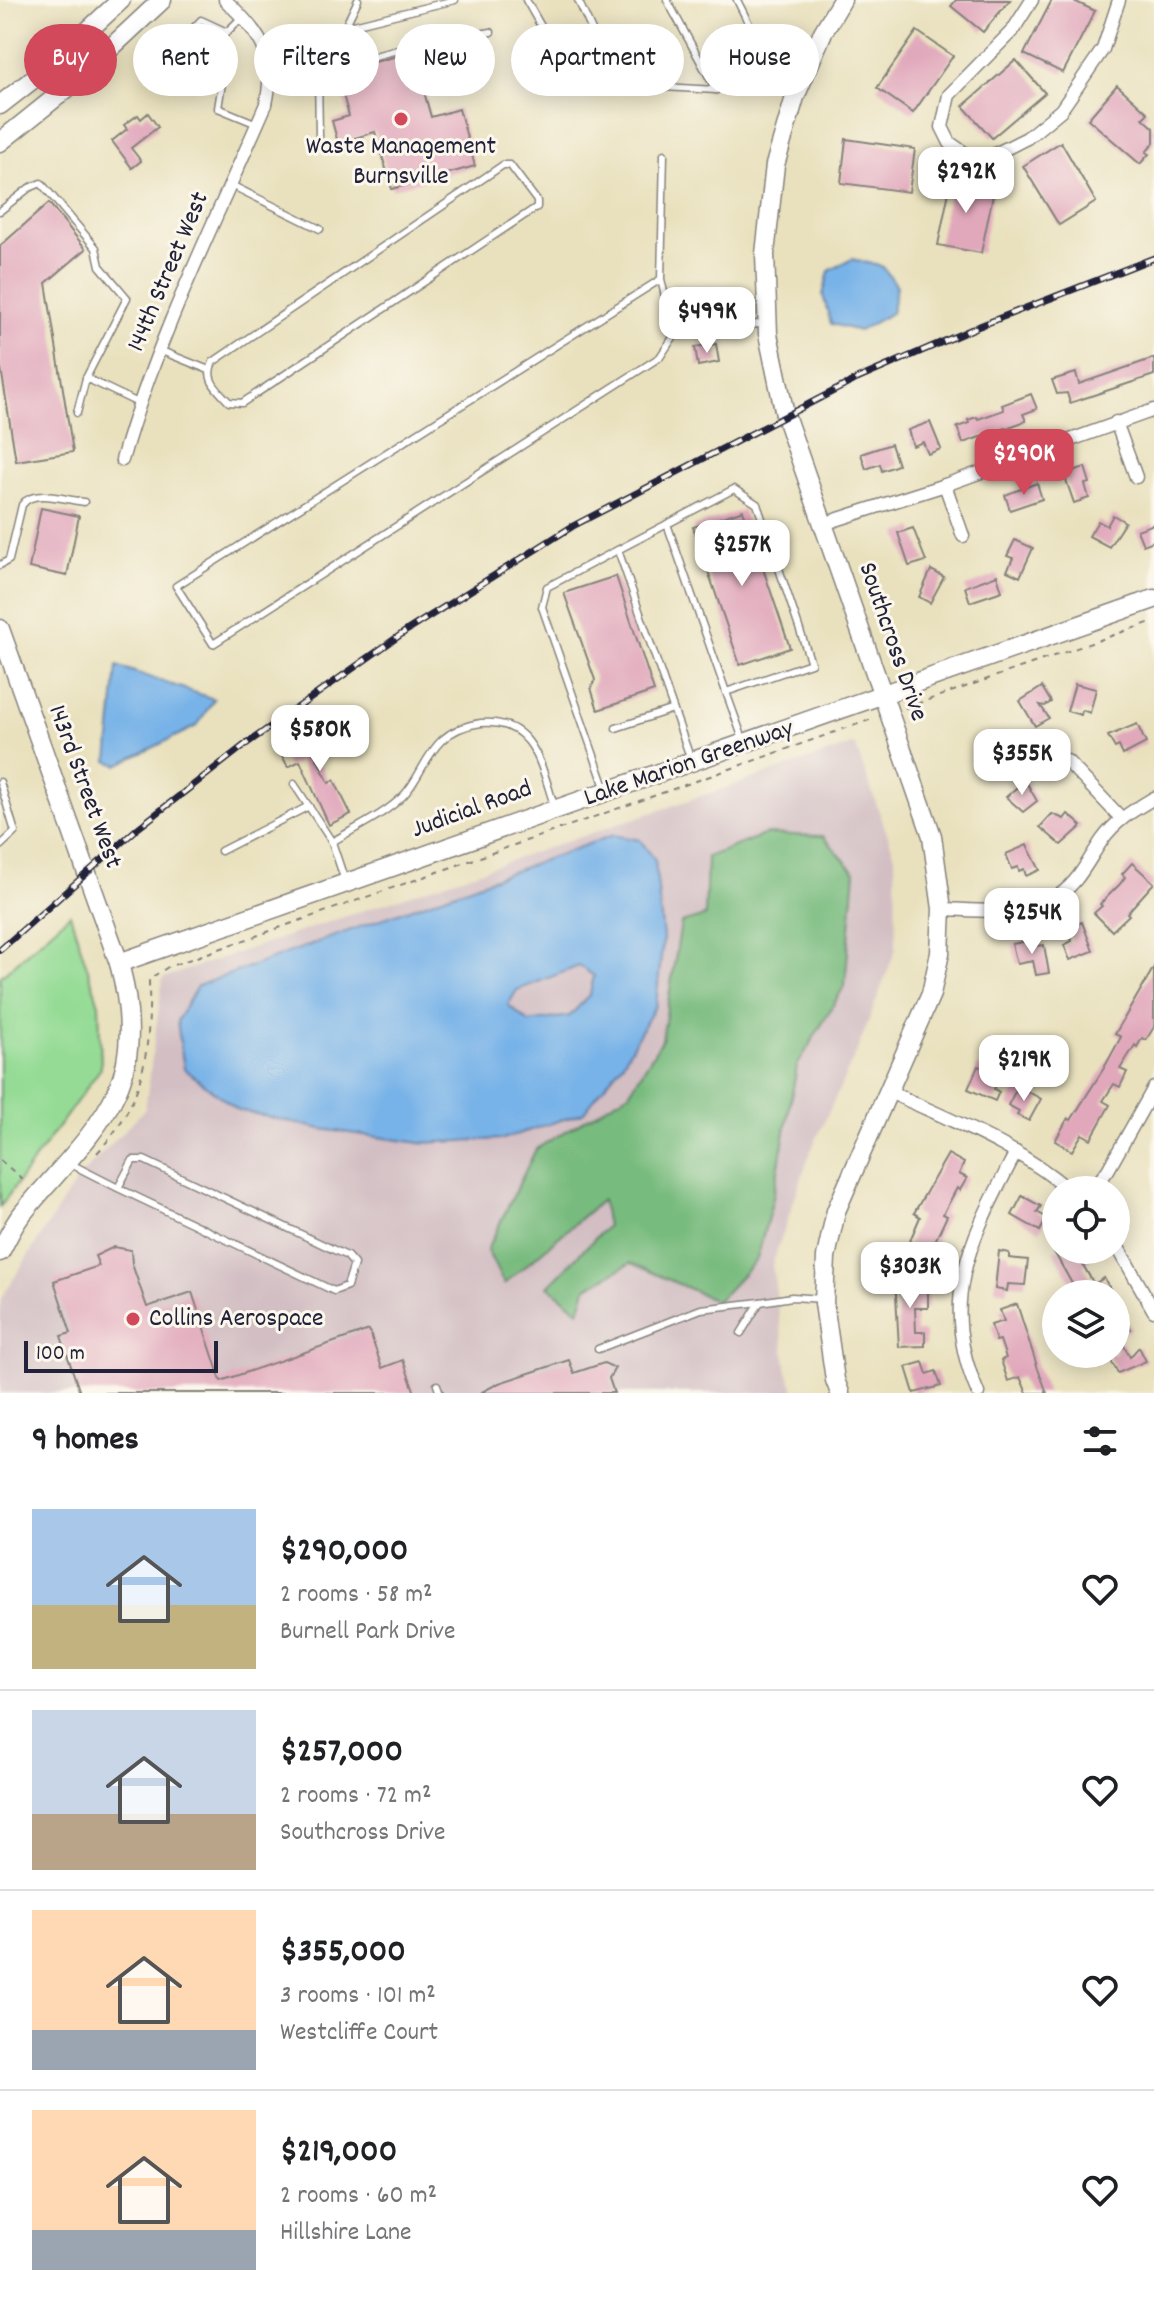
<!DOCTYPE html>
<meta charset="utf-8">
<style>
body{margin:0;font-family:Dekko,sans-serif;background:#f2f2f2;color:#202124;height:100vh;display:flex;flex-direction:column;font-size:30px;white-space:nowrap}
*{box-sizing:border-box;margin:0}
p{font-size:26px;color:#757577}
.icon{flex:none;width:44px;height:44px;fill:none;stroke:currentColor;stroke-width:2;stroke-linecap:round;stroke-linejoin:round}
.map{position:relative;height:1393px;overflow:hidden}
.sheet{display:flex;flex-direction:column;background:#fff;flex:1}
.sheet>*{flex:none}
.hud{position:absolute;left:24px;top:24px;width:1106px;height:72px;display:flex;gap:16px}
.tools{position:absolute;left:1042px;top:1176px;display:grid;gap:16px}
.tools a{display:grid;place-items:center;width:88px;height:88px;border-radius:50%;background:#fff;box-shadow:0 4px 20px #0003;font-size:40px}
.scale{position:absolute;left:24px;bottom:20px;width:194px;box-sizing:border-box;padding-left:8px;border:4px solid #22223b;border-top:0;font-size:22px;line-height:28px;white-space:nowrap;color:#22223b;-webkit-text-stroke:6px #fbf7ec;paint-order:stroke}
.price{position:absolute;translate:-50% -68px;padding:0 18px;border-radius:16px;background:#fff;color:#222;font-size:26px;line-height:52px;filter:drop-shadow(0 2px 4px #0008)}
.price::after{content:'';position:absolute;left:50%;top:48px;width:24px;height:18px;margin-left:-12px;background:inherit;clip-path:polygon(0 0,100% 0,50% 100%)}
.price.on{background:#d1495b;color:#fff}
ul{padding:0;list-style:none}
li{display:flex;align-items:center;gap:24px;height:200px;padding:0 32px}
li+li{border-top:2px solid #e0e0e0}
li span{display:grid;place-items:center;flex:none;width:224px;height:160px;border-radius:0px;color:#555}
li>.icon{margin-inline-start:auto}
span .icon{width:96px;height:96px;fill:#fffc;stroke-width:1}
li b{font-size:34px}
h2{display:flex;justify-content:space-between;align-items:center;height:96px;padding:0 32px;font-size:34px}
.chip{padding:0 28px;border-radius:36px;background:#fff;box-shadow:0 4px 20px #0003;font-size:28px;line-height:72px}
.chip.on{background:#d1495b;color:#fff}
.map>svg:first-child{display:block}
</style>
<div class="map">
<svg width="1154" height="1393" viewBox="0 0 1154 1393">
<rect width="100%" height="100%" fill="#fbf7ec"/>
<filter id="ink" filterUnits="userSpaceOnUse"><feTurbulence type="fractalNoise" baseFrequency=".0125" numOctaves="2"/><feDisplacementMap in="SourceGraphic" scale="16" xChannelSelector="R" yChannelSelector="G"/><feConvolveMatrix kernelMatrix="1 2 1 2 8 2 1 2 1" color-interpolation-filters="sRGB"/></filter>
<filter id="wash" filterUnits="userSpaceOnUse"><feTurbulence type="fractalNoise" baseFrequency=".006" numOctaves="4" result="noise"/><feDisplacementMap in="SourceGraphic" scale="32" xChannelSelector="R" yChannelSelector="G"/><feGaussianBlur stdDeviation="1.8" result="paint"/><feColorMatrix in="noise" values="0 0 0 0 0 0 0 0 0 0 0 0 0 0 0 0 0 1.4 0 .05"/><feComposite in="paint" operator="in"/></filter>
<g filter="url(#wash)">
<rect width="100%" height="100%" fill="#e9e1be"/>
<polygon fill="#d2bec3" points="855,744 895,856 896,949 857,1051 812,1148 772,1265 787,1372 796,1393 0,1393 0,1300 78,1178 145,1109 163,978"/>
<polygon fill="#95db95" stroke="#5c7e68" stroke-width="2" points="70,914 99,1004 101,1068 0,1207 0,977"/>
<polygon fill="#78bb7e" stroke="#4d6e5c" stroke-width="2" points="766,834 823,836 855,872 845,985 797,1066 773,1198 757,1259 717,1301 631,1263 586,1288 579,1311 548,1286 607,1226 602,1200 504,1284 487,1250 536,1149 629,1093 662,1040 681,923 705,916 707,857"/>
<g fill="#77b2e8" stroke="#4c6a92" stroke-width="2" fill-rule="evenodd">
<polygon points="852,259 883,267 897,286 891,313 859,331 831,324 823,295 829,271"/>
<polygon points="117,666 214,699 197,726 118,765 108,761"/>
<path d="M 613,835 L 640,840 L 655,860 L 663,938 L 656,1005 L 622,1064 L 583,1113 L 503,1139 L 420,1143 L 321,1129 L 238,1110 L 184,1069 L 177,1021 L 197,986 ZM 579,966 L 594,976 L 590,994 L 570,1016 L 529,1022 L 508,1005 L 517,990 Z"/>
</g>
<g id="blocks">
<g fill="#e1a8bc">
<polygon points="956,0 1010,0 983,32 951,6"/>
<polygon points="1052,0 1072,0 1095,11 1063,73 1024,54"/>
<polygon points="917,31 953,56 913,113 877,88"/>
<polygon points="183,48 209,71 192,90 166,66"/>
<polygon points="413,52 431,117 459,109 475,166 392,189 375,132 338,143 332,121 349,116 341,88 359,83 355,67"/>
<polygon points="1016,60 1045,93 992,138 963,106"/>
<polygon points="1117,85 1148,113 1143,118 1154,128 1154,143 1146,152 1149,154 1140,164 1088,119"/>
<polygon points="148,113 158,127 131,148 141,161 132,168 112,141 127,129 124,125 138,115 141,119"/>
<polygon points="846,139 915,149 909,192 841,183"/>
<polygon points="1061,142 1096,202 1059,225 1023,166"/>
<polygon points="952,177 995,185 981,253 938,245"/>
<polygon points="49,203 86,249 46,283 73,452 16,461 0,362 0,246"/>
<polygon points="716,344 719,362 698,366 695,347"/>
<polygon points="1154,358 1154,375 1070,403 1067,393 1057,394 1052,380 1076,373 1079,384"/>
<polygon points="1031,394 1037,409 1023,414 1026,421 963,443 957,427 969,423 968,420 977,417 978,419 1004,410 1002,405"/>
<polygon points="930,422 941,449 928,454 923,442 913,446 908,430"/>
<polygon points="891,444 898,465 882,471 880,464 866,469 861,454"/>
<polygon points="1085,467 1090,483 1085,484 1089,498 1074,503 1064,474"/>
<polygon points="1037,483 1042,499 1010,510 1005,495"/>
<polygon points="41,508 79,516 67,576 29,568"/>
<polygon points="743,510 790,648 740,665 693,527"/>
<polygon points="1113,515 1125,522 1109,547 1089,536 1098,521 1107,526"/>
<polygon points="1154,524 1154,541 1143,545 1137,530"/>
<polygon points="913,528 926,561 909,566 898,533"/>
<polygon points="1015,540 1033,548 1020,577 1007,571 1013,558 1007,556"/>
<polygon points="931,570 944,577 930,603 919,597"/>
<polygon points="997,575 1002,591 970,602 965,587"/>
<polygon points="616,576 654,691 598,710 591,688 595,680 564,593"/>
<polygon points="1075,684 1096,689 1090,713 1082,710 1081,715 1067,711"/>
<polygon points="1042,687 1051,702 1045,706 1040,705 1049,718 1035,726 1020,701"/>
<polygon points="339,723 346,736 314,753 329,783 334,780 351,814 329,825 300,761 288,767 281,754"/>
<polygon points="1137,724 1146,743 1123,755 1119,746 1115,748 1108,736"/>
<polygon points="995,738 1010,742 1011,738 1025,741 1022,757 1006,754 1010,758 1008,767 990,764"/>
<polygon points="1025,780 1037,801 1023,812 1006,797"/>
<polygon points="1052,814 1064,819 1068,814 1082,826 1061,845 1040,827"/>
<polygon points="1027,845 1040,870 1026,876 1024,869 1019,871 1018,867 1012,869 1006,854"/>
<polygon points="1132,863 1154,883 1127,913 1129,915 1112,931 1094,913 1102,906 1100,904 1120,884 1125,877 1122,874"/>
<polygon points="1082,922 1093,951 1070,960 1064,945 1072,941 1069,928"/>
<polygon points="1028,941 1029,947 1044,945 1049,973 1036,975 1033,961 1017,964 1012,944"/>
<polygon points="1154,967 1154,1027 1146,1040 1142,1038 1137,1047 1135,1045 1120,1069 1127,1072 1120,1087 1114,1084 1103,1101 1110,1105 1091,1139 1082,1134 1072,1151 1055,1141 1068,1118 1071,1120 1104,1068 1121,1037 1115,1034"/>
<polygon points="978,1066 1000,1075 994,1089 999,1092 995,1101 968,1089"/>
<polygon points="1018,1086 1041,1099 1029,1121 1017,1115 1019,1111 1008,1105"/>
<polygon points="948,1154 964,1163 959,1174 967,1178 960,1190 957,1188 943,1214 947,1216 935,1241 939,1242 928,1268 903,1257 920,1217 914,1213"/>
<polygon points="1022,1196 1041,1206 1037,1212 1047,1218 1040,1231 1012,1215"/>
<polygon points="114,1247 131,1250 132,1264 147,1307 192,1292 221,1381 369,1330 382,1368 403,1360 415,1393 80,1393 61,1336 71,1333 54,1281 99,1266 95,1256"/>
<polygon points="1053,1250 1085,1250 1091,1260 1083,1265 1094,1284 1104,1278 1113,1294 1059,1294 1059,1291 1074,1287"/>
<polygon points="999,1251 1009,1253 1009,1258 1028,1260 1025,1285 1008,1284 1007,1291 995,1289"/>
<polygon points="895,1278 924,1278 924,1289 928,1289 928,1308 915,1308 916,1332 925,1332 925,1346 899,1347"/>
<polygon points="1116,1301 1131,1329 1118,1335 1130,1357 1139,1347 1146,1361 1118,1373 1107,1354 1116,1354"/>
<polygon points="1017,1304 1038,1369 1047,1393 1027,1393 1020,1377 1008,1381 1001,1360 1006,1358 1000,1340 996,1341 991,1325 1004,1321 1000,1310"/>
<polygon points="569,1360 574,1373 604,1363 615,1368 609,1378 614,1393 480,1393 499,1383"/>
<polygon points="923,1362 927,1374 936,1371 941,1386 914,1393 906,1367"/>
</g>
</g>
</g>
<g filter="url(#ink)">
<use href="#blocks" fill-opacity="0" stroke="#86827c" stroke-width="2"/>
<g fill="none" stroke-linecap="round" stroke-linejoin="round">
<defs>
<g id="lane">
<polyline points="526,0 567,72 611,84 610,70 578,0"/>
<polyline points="667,0 716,90"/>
<polyline points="243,16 213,46 223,77 218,108 257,124"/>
<polyline points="345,27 358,0"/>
<polyline points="183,39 201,20 227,32"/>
<polyline points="264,46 306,32 345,27 455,0"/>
<polyline points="269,69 318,71 420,44 491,32"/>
<polyline points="318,71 319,137"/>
<polyline points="611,84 716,90"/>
<polyline points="716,90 753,32 737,0"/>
<path d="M 503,165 L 510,165 L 537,201 L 537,207 L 242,403 L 229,402 C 218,390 204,380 213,362 Z"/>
<polyline points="231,185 320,229"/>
<polyline points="0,211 29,188 41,183 96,248 100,266 127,298 86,378 138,403"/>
<polyline points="661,279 674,336 660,357 213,644 176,586 661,279 664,154"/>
<polyline points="674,336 765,323"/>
<polyline points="159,350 209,370"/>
<polyline points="77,413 86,378"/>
<polyline points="667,524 726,692"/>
<polyline points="618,550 691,760"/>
<path d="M 0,565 L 9,560 L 22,505 C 33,488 66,500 84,502"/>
<polyline points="616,728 673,709"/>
<polyline points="0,782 15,832 0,846"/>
<polyline points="294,784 332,842"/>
<polyline points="605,787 542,607 547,587 734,489 757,504 811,663 726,692 744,742"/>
<polyline points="221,851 309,806"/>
<path d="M 345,881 L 332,842 C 353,829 386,814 404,795 C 419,779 425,756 442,740 C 453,730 466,725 481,723 C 534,718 541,766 554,805"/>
<polyline points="69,1163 118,1188 334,1291 347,1286 354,1264 347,1256 144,1160 133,1160 118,1188"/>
<polyline points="741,1333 760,1302 792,1297 823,1299"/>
<polyline points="598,1349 701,1309 760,1302"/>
<polyline points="437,1385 440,1393"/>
</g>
<g id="street">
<polyline points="1032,0 1013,30 949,95 942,127 950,143 970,157 987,158 1027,138 1061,110 1103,49 1119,0"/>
<polyline points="1116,422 1136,477"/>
<path d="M 122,460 C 157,337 215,222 266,104 C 277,56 260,32 225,0"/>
<polyline points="945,485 963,536"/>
<polyline points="823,524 945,485 1154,410"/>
<polyline points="1067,761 1121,818"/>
<path d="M 942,909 C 976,910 1019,916 1051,900 C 1077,887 1087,862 1102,840 C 1116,820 1134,810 1154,798"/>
<path d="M 890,1092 C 951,1121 1017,1145 1069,1190"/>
<polyline points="1092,1190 1108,1170 1154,1088"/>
<polyline points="1116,1244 1154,1311"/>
<path d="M 978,1393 C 936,1298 973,1236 1016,1152"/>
</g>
<g id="secondary">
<polyline points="0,105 50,66 121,0"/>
<polyline points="0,142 71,85 162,0"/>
<polyline points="0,629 119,963"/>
<path d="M 0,1252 C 7,1239 13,1225 22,1214 C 53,1175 96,1137 117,1091 C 135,1051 130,1004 119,963 L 1154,599"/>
<polyline points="840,1393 835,1380 824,1303 826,1257 836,1211 931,994 940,953 942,909 932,836 785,415 768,334 765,254 775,165 795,97 823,32 842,0"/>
</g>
</defs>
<use href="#lane" stroke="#86827c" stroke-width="9"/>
<use href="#street" stroke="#86827c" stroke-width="15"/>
<use href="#secondary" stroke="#86827c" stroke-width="21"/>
<g stroke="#86827c" stroke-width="2" stroke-dasharray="6 6" stroke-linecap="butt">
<polyline points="905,708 1154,621"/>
<path d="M 97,1153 C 147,1099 150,1049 149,979 L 168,967 L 872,719"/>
<polyline points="0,1160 27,1183"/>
</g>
<use href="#lane" stroke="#fff" stroke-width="6"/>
<use href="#street" stroke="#fff" stroke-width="12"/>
<use href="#secondary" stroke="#fff" stroke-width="18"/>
<defs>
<polyline id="rail" points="0,950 138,828 246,744 406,631 573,526 857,379 977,327 1154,258"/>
</defs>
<use href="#rail" stroke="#22223b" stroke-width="7"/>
<use href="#rail" stroke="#fbf7ec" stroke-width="4" stroke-dasharray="12" stroke-linecap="butt"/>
</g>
</g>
<g fill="#d1495b" stroke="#fbf7ec" stroke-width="3">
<circle cx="401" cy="119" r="8"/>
<circle cx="133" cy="1319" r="8"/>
</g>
<g text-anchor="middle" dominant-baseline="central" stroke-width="6" stroke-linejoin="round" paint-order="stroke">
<g font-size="26" fill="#22223b" stroke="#fbf7ec">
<text x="401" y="147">Waste Management<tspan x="401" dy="30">Burnsville</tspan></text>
<text x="149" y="1319" text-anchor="start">Collins Aerospace</text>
</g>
<g font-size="26" fill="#22223b" stroke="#fbf7ec">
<text transform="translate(169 272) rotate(-67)">144th Street West</text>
<text transform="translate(892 642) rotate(71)">Southcross Drive</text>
<text transform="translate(689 764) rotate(-19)">Lake Marion Greenway</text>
<text transform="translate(84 787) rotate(70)">143rd Street West</text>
<text transform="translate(472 810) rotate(-20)">Judicial Road</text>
</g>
</g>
</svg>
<div class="tools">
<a><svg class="icon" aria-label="locate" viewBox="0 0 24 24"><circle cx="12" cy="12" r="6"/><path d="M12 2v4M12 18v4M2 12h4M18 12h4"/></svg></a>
<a><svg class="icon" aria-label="layers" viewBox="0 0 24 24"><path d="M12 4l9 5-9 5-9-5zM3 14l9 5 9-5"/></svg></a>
</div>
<div class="scale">100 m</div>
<b class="price" style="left:966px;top:215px">$292K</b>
<b class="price" style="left:707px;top:355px">$499K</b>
<b class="price on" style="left:1024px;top:497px">$290K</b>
<b class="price" style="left:742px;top:588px">$257K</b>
<b class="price" style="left:320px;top:773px">$580K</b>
<b class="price" style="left:1022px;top:797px">$355K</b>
<b class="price" style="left:1032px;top:956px">$254K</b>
<b class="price" style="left:1024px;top:1103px">$219K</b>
<b class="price" style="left:910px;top:1310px">$303K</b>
<div class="hud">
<a class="chip on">Buy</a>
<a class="chip">Rent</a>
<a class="chip">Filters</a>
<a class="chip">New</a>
<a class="chip">Apartment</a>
<a class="chip">House</a>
</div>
</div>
<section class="sheet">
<h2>9 homes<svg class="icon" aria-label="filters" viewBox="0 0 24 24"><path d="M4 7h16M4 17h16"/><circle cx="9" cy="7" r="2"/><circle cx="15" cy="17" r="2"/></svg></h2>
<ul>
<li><span style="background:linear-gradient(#a9c7e8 60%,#c2b280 0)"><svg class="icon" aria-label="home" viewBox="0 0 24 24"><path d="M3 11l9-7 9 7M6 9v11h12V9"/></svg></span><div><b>$290,000</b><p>2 rooms · 58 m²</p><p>Burnell Park Drive</p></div><svg class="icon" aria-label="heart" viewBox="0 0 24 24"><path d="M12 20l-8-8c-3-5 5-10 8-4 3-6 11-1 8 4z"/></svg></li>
<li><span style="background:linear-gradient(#c9d6e8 65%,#b9a48a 0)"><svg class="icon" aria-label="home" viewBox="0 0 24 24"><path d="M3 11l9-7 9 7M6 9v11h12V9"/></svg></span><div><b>$257,000</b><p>2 rooms · 72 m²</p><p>Southcross Drive</p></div><svg class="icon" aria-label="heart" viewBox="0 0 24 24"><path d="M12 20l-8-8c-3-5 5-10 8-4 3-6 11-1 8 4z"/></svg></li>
<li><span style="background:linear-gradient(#ffd9b3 75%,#9aa5b1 0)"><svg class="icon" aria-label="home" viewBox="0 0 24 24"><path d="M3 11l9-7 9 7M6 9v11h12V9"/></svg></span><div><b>$355,000</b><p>3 rooms · 101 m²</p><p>Westcliffe Court</p></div><svg class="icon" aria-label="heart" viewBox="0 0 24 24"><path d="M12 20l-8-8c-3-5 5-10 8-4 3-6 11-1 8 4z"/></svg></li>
<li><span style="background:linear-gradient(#ffd9b3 75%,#9aa5b1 0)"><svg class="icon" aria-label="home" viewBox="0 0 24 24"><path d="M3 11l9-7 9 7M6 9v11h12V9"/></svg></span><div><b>$219,000</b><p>2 rooms · 60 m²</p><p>Hillshire Lane</p></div><svg class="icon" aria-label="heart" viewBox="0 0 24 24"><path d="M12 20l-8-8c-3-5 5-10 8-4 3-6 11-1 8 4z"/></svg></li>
</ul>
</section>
